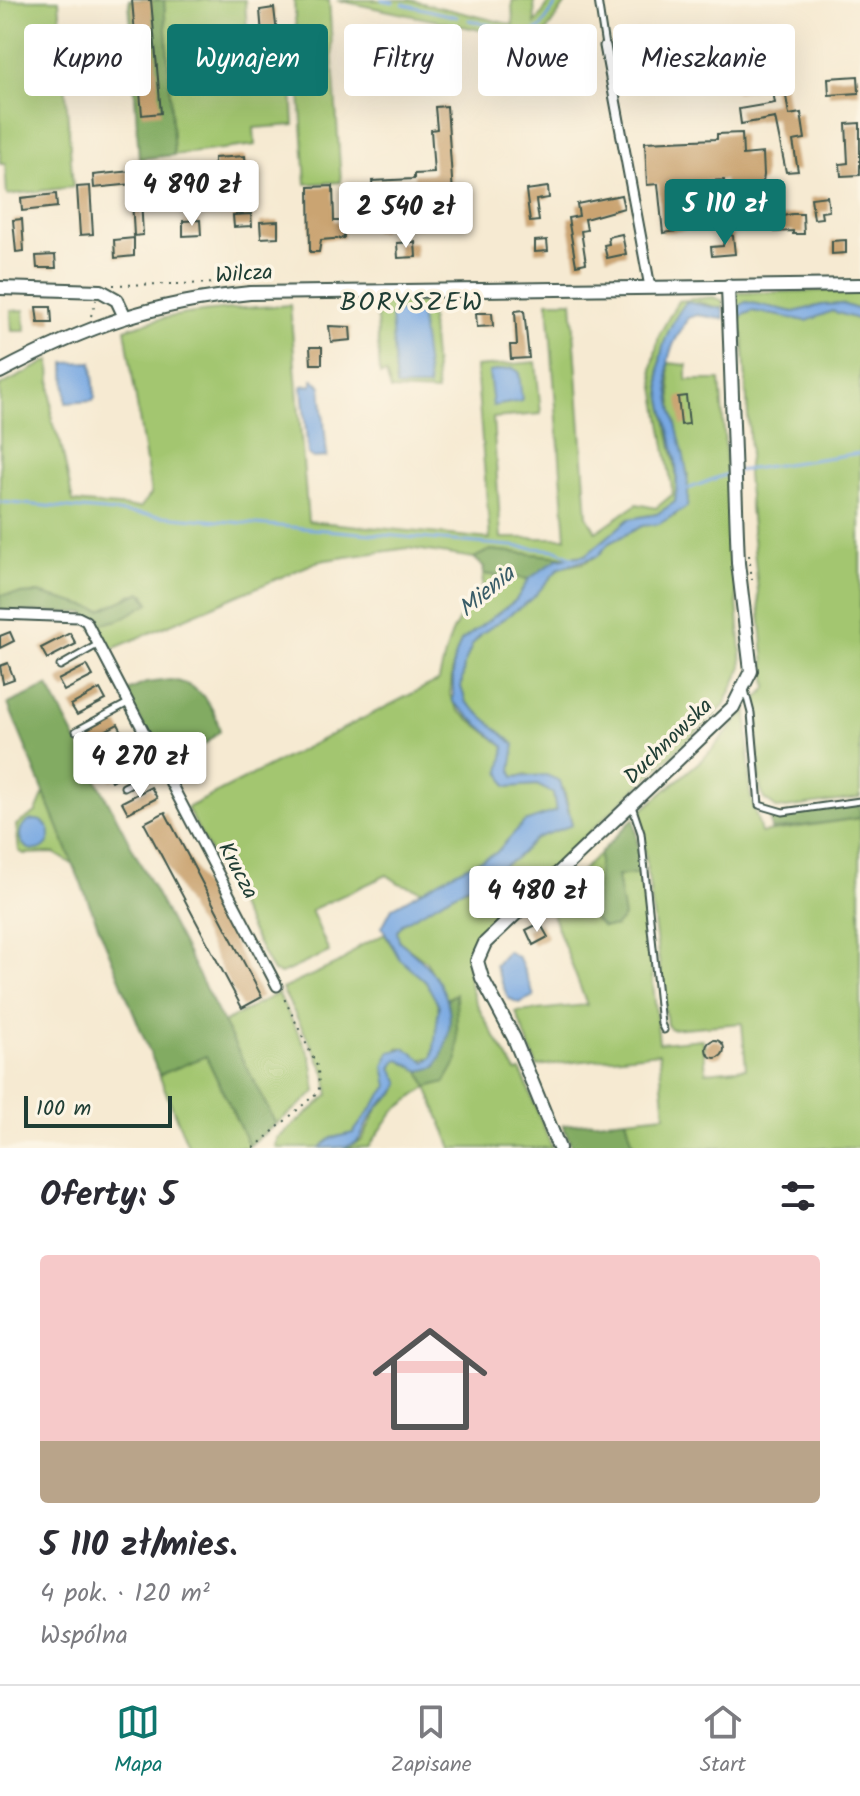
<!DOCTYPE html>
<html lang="pl">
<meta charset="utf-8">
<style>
body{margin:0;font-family:Kalam,sans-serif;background:#f2f2f3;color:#2b2b33;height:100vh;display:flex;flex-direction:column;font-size:30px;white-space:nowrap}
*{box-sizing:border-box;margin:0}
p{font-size:26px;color:#7c7c81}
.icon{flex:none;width:44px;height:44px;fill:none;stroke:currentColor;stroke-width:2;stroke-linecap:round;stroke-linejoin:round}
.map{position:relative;height:1148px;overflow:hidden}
.drawer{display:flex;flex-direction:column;background:#fff;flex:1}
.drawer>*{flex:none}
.top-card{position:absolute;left:24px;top:24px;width:812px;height:72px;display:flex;gap:16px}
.scale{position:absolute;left:24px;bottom:20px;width:148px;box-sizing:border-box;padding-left:8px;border:4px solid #1f3d34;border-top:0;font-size:22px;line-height:28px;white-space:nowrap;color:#1f3d34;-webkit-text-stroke:6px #fcf5e5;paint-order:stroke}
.price{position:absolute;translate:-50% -68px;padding:0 18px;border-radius:8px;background:#fff;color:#222;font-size:26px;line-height:52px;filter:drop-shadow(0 2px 4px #0008)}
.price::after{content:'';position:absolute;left:50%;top:48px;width:24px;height:18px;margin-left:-12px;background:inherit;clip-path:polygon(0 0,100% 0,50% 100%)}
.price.active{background:#0f766e;color:#fff}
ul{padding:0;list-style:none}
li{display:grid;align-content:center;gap:16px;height:424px;padding:0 40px}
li+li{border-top:2px solid #e1e1e2}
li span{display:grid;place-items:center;height:248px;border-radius:8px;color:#555}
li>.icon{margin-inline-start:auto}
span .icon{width:144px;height:144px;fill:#fffc;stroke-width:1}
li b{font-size:34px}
h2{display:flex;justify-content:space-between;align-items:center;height:96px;padding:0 40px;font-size:34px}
.chip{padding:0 28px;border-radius:8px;background:#fff;box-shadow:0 8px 32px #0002;font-size:28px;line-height:72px}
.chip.active{background:#0f766e;color:#fff}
.tabs{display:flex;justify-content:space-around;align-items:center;height:112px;border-top:2px solid #e1e1e2;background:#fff;font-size:22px;color:#7c7c81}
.tabs a{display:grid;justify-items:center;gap:4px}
.tabs .active{color:#0f766e}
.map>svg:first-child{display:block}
</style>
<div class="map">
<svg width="860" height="1148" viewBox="0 0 860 1148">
<rect width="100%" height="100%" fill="#fcf5e5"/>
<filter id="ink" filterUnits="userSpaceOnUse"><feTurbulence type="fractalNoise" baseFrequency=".0125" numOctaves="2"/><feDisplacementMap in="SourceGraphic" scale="16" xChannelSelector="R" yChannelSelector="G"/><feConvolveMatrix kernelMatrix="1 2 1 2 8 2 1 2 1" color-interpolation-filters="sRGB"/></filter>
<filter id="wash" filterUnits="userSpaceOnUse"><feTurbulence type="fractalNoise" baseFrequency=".006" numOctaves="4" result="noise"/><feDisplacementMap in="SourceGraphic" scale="32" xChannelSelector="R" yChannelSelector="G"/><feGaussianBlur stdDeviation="1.8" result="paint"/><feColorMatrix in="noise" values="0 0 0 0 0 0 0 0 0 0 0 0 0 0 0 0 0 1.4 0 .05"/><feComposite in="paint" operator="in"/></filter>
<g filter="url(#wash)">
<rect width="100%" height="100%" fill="#f6ead2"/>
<g fill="#a3c66f" stroke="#618252" stroke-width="2">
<polygon points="0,0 59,0 73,187 7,195 5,164 0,164"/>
<polygon points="164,0 245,0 250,77 291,74 294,125 254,128 255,145 174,155"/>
<polygon points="294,0 329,0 341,182 306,184"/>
<polygon points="337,0 410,0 513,25 512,0 534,0 535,24 551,0 568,0 541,39 528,40"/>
<polygon points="860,290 860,310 842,304 822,305 794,312 746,302 736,308 736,293"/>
<path d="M 713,297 L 723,301 L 723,309 L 698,302 C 690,310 678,318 672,328 C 638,381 685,444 675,502 L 657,514 L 629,519 L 586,555 L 563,557 L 490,550 L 474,558 L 408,548 L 319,561 L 105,652 L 92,626 L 149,603 L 145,594 L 132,594 L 112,608 L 101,610 L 38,593 L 0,595 L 0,386 L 50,360 L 52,422 L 61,444 L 73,502 L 140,508 L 151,494 L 125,329 C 179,310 233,309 290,305 L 308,521 L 490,539 L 476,367 L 536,362 L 541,414 L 493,418 L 501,538 L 566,538 L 548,301 L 572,301 L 587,516 L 596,532 L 637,504 L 656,508 L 673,494 L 652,369 L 659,335 L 678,301 Z"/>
<polygon points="429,303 437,392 391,390 386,374 380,375 376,304"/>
<polygon points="24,310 25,331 12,331 11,311"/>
<polygon points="752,311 807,321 832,311 860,320 860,798 778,809 764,799 760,787 755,701 767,688 747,474 750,449 743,334 736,327 735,319"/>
<path d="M 668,363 L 687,365 L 687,380 L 720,380 L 742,667 L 724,706 L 472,942 C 454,986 495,1034 516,1072 L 521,1071 L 552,1148 L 452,1148 L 427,1087 L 393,1112 L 369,1147 L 345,1148 L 362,1140 L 378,1107 L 397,1091 L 400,1083 L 392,1069 L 396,1061 L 400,1060 L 420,1071 L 427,1087 L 445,1082 L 455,994 L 447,999 L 426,961 L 399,941 L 397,931 L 403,923 L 514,859 L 536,838 L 572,824 L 564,789 L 526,774 L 514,778 L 511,770 L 514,745 L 466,702 L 461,687 L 464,665 L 472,645 L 481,634 L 532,599 L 559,568 L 583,563 L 598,556 L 609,543 L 642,526 L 675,516 L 688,475 L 674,424 Z"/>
<path d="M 483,574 L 529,579 L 516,600 L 461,641 L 453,663 L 450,695 L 458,710 L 505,747 L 501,772 L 507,787 L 537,785 L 553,793 L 556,812 L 524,822 L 496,853 L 424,891 L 399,883 L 387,875 L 311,910 L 329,952 L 281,974 L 273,972 L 187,808 L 439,680 C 448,640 451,622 482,593 Z"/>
<polygon points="747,710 750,793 761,833 860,818 860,1148 634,1148 626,1119 665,1115 659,1053 537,1066 516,1012 587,1005 548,903 600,853 594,919 623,917 617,876 642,873 659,1043 703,1039 706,1072 746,1068 742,1023 671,1029 667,1025 640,812 706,756"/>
<polygon points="44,793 74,865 54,853 24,854 19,851 16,825 36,812"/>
<path d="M 385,934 C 397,961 432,977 438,1006 C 442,1020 434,1042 433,1057 L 419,1060 L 405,1048 L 398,1048 L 388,1086 L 353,1133 L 332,1138 L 319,1148 L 276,1148 L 277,1139 L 329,1095 L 325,1072 L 282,989 L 341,962 L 360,946 Z"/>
<polygon points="278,993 311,1058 316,1092 276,1124 223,1023"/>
<polygon points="206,1056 249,1146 246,1148 189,1148 159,1075"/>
</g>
<g fill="#82ab62" stroke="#50744b" stroke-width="2">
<polygon points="129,0 164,0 174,155 139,159"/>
<polygon points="490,550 563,557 529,579 483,574 484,567 474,558"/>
<polygon points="141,592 149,603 119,620 92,626 85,613 0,611 0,595 38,593 101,610"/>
<path d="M 170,680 C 198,683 214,704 220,731 L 205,744 L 170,754 L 167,768 L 125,692 L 146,683 Z"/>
<polygon points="48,686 276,1124 249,1146 206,1056 159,1075 8,704"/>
<polygon points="860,805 860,818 771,830 770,818"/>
<polygon points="634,818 642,873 617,876 624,917 615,927 603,927 594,919 600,853"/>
<polygon points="456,994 458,1059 445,1082 427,1087 420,1071 436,1067 449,1008 447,999"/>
<polygon points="626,1119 634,1148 572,1148 563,1125"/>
</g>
<g fill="#78a8e2" stroke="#4c728b" stroke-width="2">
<path d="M 760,49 L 767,55 L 767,73 C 755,76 742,80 732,72 L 731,54 Z"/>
<path d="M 686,302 L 723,309 L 724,319 L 697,315 L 688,318 C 680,332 669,348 668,364 C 665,414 694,458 687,507 L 659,524 L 642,526 L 609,543 L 598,556 L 559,568 L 532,599 L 481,634 L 472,645 L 464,665 L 461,687 L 466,702 L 515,745 L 511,770 L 514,777 L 546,775 L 560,781 L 572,825 L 536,838 L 515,859 L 403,923 L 397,931 L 399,941 C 444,975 466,1012 436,1067 L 420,1071 L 400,1060 L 396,1061 L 392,1068 L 400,1083 C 396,1095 387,1097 379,1106 C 352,1136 375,1148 319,1148 L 332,1138 L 353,1133 L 388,1086 L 384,1066 L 390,1052 L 405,1048 L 425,1062 L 433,1057 L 439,1006 L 426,982 L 399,958 L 382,927 L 392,908 L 457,871 L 496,853 L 524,822 L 556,811 L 553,793 L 537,785 L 507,787 L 500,772 L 505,747 L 453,702 L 453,663 L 461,641 L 516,600 L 529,579 L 557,559 L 586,555 L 629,519 L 657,514 L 675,502 C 688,426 626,382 686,302 Z"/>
<polygon points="746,302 794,312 822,305 842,304 860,310 860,320 832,311 807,321 752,311 735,319 736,308"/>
<polygon points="395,311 420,312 429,387 396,387 391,316"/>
<polygon points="92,362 95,398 92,401 66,403 65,363"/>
<polygon points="513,368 519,372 522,401 493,406 489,372"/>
<polygon points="313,379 321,386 327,457 313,458 308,454 302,386 312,385"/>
<circle cx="35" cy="835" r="15"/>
<polygon points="507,951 519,958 534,996 519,1003 508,998 495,966"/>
</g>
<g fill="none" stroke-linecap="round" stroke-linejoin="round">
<g stroke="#78a8e2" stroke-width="3">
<polyline points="382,0 393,2"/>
<polyline points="403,4 457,17"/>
<polyline points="469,20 498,27"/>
<polyline points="510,30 518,33"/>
<polyline points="528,36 541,27 559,0"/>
<polyline points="737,471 860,453"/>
<polyline points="685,490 730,473"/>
<polyline points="0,502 557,550 573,558"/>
</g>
</g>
<g id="blocks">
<g fill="#caa472">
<polygon points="132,0 151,0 161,113 142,115"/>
<polygon points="274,8 277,34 262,35 260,10"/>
<circle cx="640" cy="39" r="9"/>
<polygon points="858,76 859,93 829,95 828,78"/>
<polygon points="783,77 789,115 801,113 805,139 793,141 798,171 786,172 775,118 741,124 739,109 775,103 772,86 736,92 735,84"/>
<polygon points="447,106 453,194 426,196 427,211 417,212 415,192 380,194 383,232 373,232 371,195 380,194 373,194 372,181 414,179 414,174 434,173 431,130 437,129 435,107"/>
<polygon points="860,123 860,175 841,176 840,164 848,163 846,124"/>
<polygon points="742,133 743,155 763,153 764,175 763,182 758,183 759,196 737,197 739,217 727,218 724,180 669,183 670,201 681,200 685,230 663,233 658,184 647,185 645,142 717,139 717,134"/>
<polygon points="245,156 246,169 223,169 228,209 215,209 214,158"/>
<polygon points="131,171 133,184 94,188 93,175"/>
<polygon points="90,186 93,234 80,235 77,187"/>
<polygon points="333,186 334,221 343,221 344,238 321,240 319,252 310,252 309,187"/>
<polygon points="548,187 549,198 536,200 539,221 530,222 526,190"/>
<polygon points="56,194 57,207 22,211 21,198"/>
<polygon points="621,195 624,208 585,219 587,230 581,231 586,263 576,265 568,218 579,216 577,204"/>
<polygon points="827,196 829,211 821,212 822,218 814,219 811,198"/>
<polygon points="141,198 143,235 134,236 132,199"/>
<polygon points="420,211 421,228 412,228 410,212"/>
<polygon points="251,214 252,226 234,227 233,215"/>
<polygon points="792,214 803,214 804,234 793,234 793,231 775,232 774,218"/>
<polygon points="22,219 24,251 16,252 13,220"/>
<polygon points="200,220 201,235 183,236 183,221"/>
<polygon points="278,221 278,237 261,238 260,222"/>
<polygon points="725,232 733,236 735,254 712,256 711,247 723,246"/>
<polygon points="622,234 626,254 607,258 604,245 609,244 608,237"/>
<polygon points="134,238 134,256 115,258 114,240"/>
<polygon points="547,240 548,251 535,252 535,241"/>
<polygon points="846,240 846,253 832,254 832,241"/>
<polygon points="415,242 416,257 398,258 397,243"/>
<polygon points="55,255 56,268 37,268 36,256"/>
<polygon points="36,307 51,307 52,323 38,323"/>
<polygon points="524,310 529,358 511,359 510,345 517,345 515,311"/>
<polygon points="476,313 492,313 493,326 477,327"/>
<polygon points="329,326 350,327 351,340 331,342"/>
<polygon points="310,347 322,347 322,364 311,364"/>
<polygon points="686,396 689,424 681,425 678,397"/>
<polygon points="10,632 14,641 0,648 0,636"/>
<polygon points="70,633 76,644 47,659 41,648"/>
<polygon points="8,663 14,679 3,683 0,666"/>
<polygon points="87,665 93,676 64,691 58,680"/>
<polygon points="100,689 106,700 77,715 71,705"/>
<polygon points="118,724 124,735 95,750 89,739"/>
<polygon points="135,755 140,766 111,781 106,771"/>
<polygon points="151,787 157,798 128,813 122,802"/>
<polygon points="165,812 262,997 242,1008 144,823"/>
<polygon points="540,923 548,937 533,945 526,930"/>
<circle cx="715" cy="1049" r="9"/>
</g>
</g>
</g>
<g filter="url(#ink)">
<use href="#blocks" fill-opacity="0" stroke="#3f574c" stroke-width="2"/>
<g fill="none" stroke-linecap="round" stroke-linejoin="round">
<defs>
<g id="lane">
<polyline points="598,0 605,46"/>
<polyline points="60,666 97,645"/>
<polyline points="745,690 751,713 759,805 783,812 860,801"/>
<polyline points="76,731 128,703"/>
<polyline points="124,787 161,768"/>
<polyline points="632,806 641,833 661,1024 664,1030"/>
</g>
<g id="street">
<polyline points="605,46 650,287"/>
<polyline points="0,614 78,617 86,621 277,986"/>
</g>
<g id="secondary">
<polyline points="0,288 101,291 117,300 124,315"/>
<path d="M 0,372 C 87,326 151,303 250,293 L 860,285"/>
<polyline points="559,1148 514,1038 482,978 477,961 485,943 733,707 751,671 738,563 728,286"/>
</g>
</defs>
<use href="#lane" stroke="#3f574c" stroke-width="9"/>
<use href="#street" stroke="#3f574c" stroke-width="13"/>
<use href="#secondary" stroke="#3f574c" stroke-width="16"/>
<g stroke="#3f574c" stroke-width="2" stroke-dasharray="2 6" stroke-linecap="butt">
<polyline points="113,285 231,283"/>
<polyline points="91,316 96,300"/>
<polyline points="749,555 752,580"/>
<polyline points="254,1148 319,1091 318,1068 282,994"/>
</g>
<use href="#lane" stroke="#fff" stroke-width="5"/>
<use href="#street" stroke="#fff" stroke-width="9"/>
<use href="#secondary" stroke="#fff" stroke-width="12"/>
</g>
</g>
<g text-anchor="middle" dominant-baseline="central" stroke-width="7" stroke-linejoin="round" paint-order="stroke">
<g font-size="22" fill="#1f3d34" stroke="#fcf5e5">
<text transform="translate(244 275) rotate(-4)">Wilcza</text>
<text transform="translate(669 742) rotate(-44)">Duchnowska</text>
<text transform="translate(237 871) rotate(62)">Krucza</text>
</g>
<g font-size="24" font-style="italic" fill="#3a5d68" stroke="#fcf5e5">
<text transform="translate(487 592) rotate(-40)">Mienia</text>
</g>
<g font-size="26" letter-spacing="2" fill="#1f3d34" stroke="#fcf5e5">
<text x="412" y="303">BORYSZEW</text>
</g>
</g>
</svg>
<div class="scale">100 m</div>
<b class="price" style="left:192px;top:228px">4 890 zł</b>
<b class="price active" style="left:725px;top:247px">5 110 zł</b>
<b class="price" style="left:406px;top:250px">2 540 zł</b>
<b class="price" style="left:140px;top:800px">4 270 zł</b>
<b class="price" style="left:537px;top:934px">4 480 zł</b>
<div class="top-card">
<a class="chip">Kupno</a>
<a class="chip active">Wynajem</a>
<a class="chip">Filtry</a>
<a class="chip">Nowe</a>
<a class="chip">Mieszkanie</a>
</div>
</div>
<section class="drawer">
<h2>Oferty: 5<svg class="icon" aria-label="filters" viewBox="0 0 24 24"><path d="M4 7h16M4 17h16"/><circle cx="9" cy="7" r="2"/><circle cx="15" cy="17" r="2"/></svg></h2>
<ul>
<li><span style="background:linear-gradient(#f6c9c9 75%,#b9a48a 0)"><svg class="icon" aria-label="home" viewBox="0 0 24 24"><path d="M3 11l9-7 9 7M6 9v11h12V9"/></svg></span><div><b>5 110 zł/mies.</b><p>4 pok. · 120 m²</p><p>Wspólna</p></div></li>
</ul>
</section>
<nav class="tabs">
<a class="active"><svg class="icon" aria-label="map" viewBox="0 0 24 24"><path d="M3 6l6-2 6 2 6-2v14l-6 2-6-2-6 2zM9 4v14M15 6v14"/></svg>Mapa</a>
<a><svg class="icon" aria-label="saved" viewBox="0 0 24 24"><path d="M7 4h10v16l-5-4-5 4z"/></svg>Zapisane</a>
<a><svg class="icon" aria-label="home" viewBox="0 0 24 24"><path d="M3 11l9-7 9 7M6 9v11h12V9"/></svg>Start</a>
</nav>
